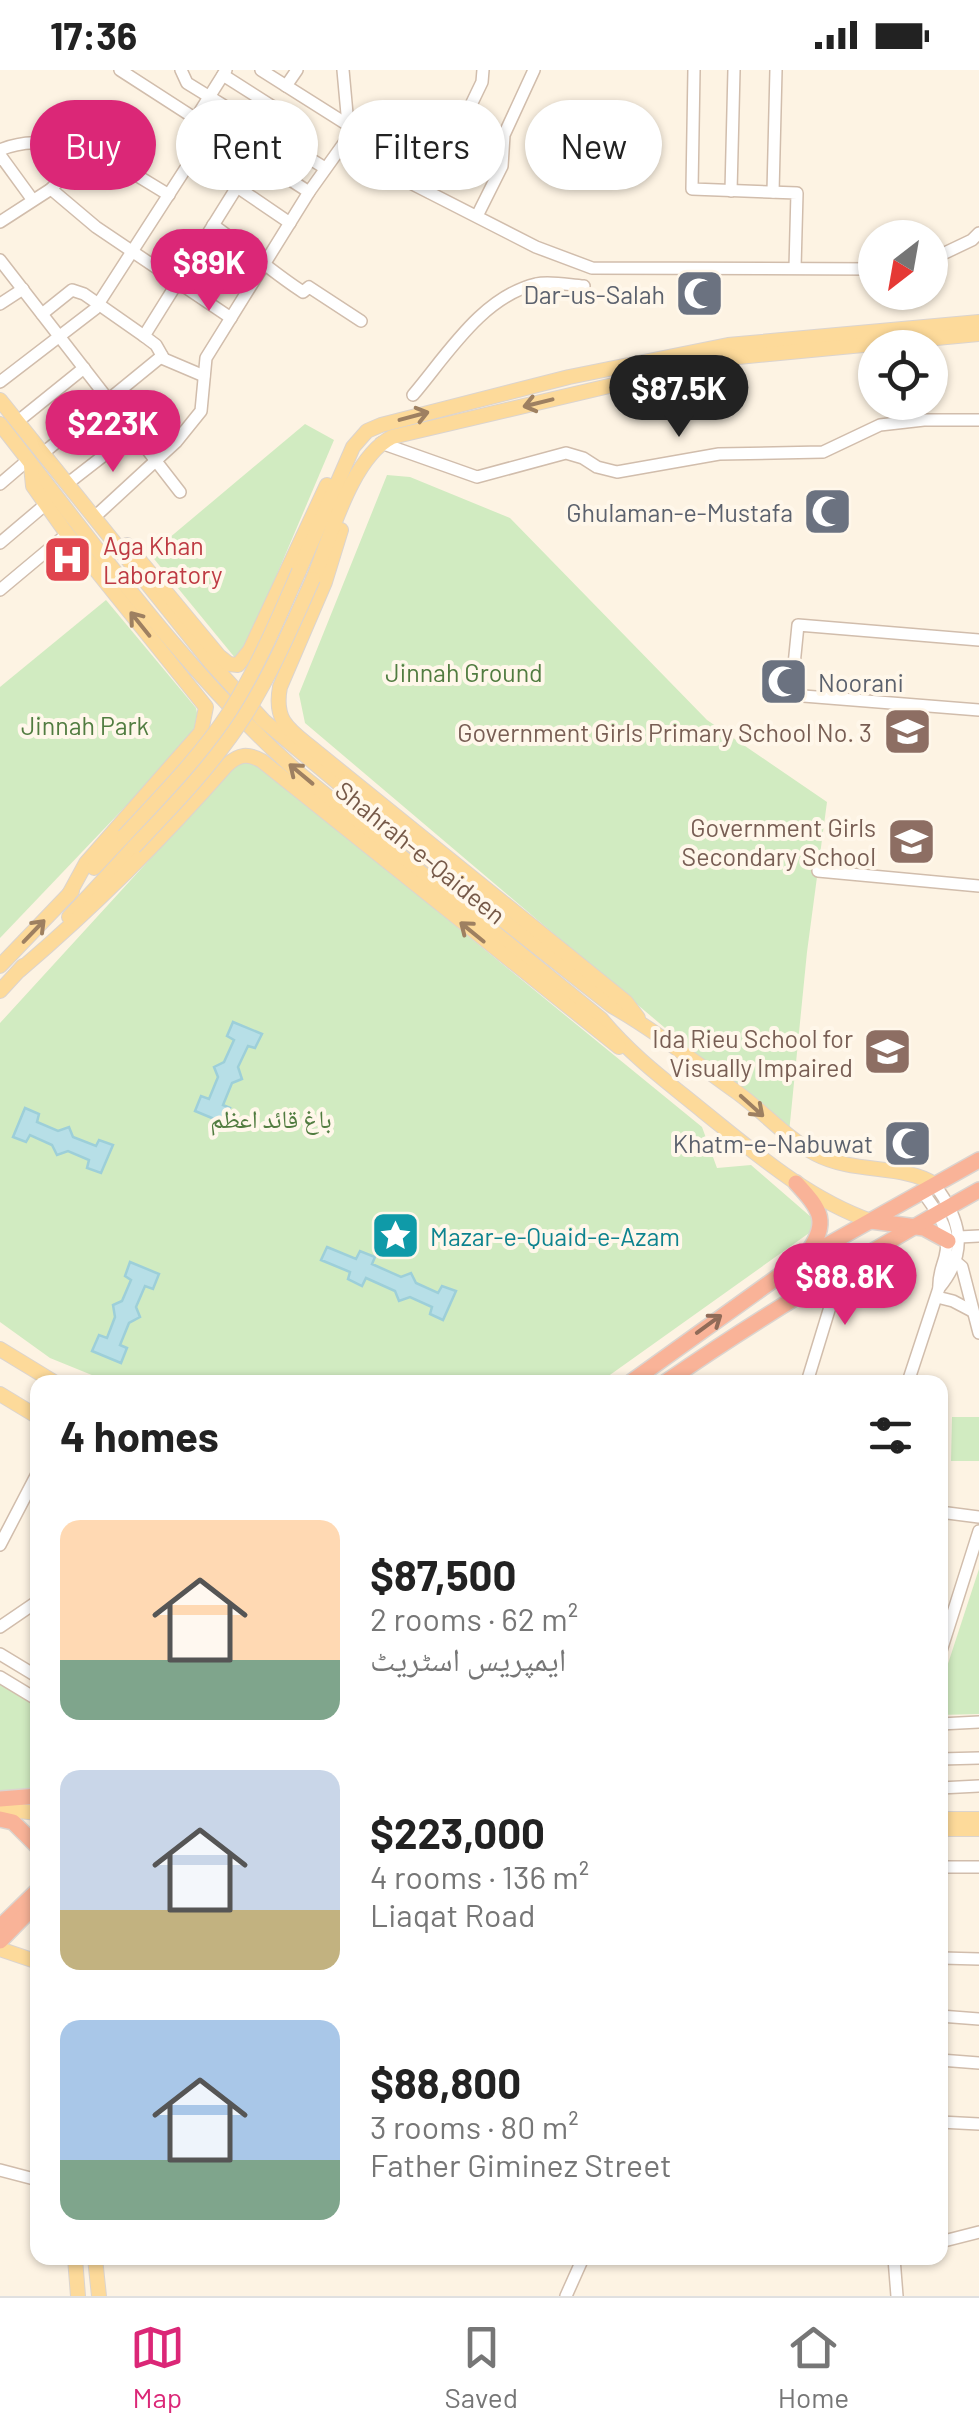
<!DOCTYPE html>
<meta charset="utf-8">
<style>
body{margin:0;font-family:Barlow,"Noto Naskh Arabic",sans-serif;background:#f2f2f2;color:#222;height:100vh;display:flex;flex-direction:column;font-size:38px;white-space:nowrap}
*{box-sizing:border-box;margin:0}
p{font-size:32px;color:#767676}
.icon{flex:none;width:55px;height:55px;fill:none;stroke:currentColor;stroke-width:2;stroke-linecap:round;stroke-linejoin:round}
.map{position:relative;flex:1;overflow:hidden}
.panel{position:absolute;left:30px;top:1305px;width:918px;height:890px;display:flex;flex-direction:column;background:#fff;border-radius:20px;box-shadow:0 2px 8px #0004}
.panel>*{flex:none}
.hud{position:absolute;left:30px;top:30px;width:920px;height:90px;display:flex;gap:20px}
.needle{width:65px;rotate:211deg}
.tools{position:absolute;left:858px;top:150px;display:grid;gap:20px}
.tools a{display:grid;place-items:center;width:90px;height:90px;border-radius:50%;background:#fff;box-shadow:0 2px 8px #0004;font-size:50px}
.price{position:absolute;translate:-50% -85px;padding:0 22px;border-radius:35px;background:#db2777;color:#fff;font-size:32px;line-height:65px;filter:drop-shadow(0 2px 5px #0008)}
.price::after{content:'';position:absolute;left:50%;top:60px;width:30px;height:22px;margin-left:-15px;background:inherit;clip-path:polygon(0 0,100% 0,50% 100%)}
.price.active{background:#222;color:#fff}
ul{padding:0;list-style:none}
li{display:flex;align-items:center;gap:30px;height:250px;padding:0 30px}
li span{display:grid;place-items:center;flex:none;width:280px;height:200px;border-radius:20px;color:#555}
li>.icon{margin-inline-start:auto}
span .icon{width:120px;height:120px;fill:#fffc;stroke-width:1}
li b{font-size:42px}
h2{display:flex;justify-content:space-between;align-items:center;height:120px;padding:0 30px;font-size:42px}
.pill{padding:0 35px;border-radius:45px;background:#fff;box-shadow:0 2px 8px #0004;font-size:35px;line-height:90px}
.pill.active{background:#db2777;color:#fff}
.status{display:flex;justify-content:space-between;align-items:center;height:70px;padding:0 50px;background:#fff;direction:ltr}
.status svg{height:28px;fill:currentColor}
.tabs{display:flex;justify-content:space-around;align-items:center;height:140px;border-top:2px solid #e0e0e0;background:#fff;font-size:28px;color:#767676}
.tabs a{display:grid;justify-items:center;gap:5px}
.tabs .active{color:#db2777}
.map>svg:first-child{display:block}
</style>
<div class="status"><b>17:36</b><svg viewBox="0 0 49 12"><path d="M0 12V9h3v3zM5 12V6h3v6zM10 12V3h3v9zM15 12V0h3v12zM26 1h20v11H26zM47 4h2v5h-2z"/></svg></div>
<div class="map">
<svg width="979" height="2226" viewBox="0 0 979 2226">
<rect width="100%" height="100%" fill="#fdf3e3"/>
<g fill="#d1ebc1">
<polygon points="305,354 334,370 250,568 236,589 150,484"/>
<polygon points="387,405 410,407 510,448 707,650 827,732 807,882 789,1063 305,653 299,624"/>
<path d="M 106,530 L 196,638 C 200,654 195,662 185,674 L 0,868 L 0,617 Z"/>
<polygon points="248,691 256,694 293,723 702,1057 717,1098 751,1095 811,1147 812,1161 600,1312 109,1312 50,1288 0,1252 0,953 237,694"/>
<polygon points="952,1347 979,1347 979,1391 951,1391"/>
<polygon points="979,1499 979,1644 940,1645 940,1618"/>
<polygon points="0,1610 37,1631 37,1726 0,1729"/>
</g>
<g fill="#b7dfe7" stroke="#9dcfd9" stroke-width="2.5">
<polygon points="233,952 262,964 255,978 248,976 238,997 242,1009 232,1013 223,1035 230,1038 224,1053 195,1041 201,1026 209,1029 218,1007 214,997 224,992 234,970 227,966"/>
<polygon points="25,1038 39,1044 37,1052 58,1061 69,1057 73,1067 96,1076 99,1070 113,1075 101,1103 87,1098 89,1090 68,1081 57,1085 52,1075 30,1065 26,1072 13,1067"/>
<polygon points="327,1177 356,1189 360,1181 375,1187 372,1194 401,1207 411,1203 416,1213 438,1223 442,1216 456,1221 443,1250 430,1244 432,1237 410,1227 399,1231 395,1221 366,1208 362,1216 348,1209 350,1202 321,1190"/>
<polygon points="130,1192 159,1204 153,1219 145,1216 136,1237 140,1247 129,1253 120,1275 127,1278 121,1293 92,1281 99,1265 107,1268 115,1247 113,1235 122,1231 131,1210 125,1206"/>
</g>
<g fill="none" stroke-linecap="round" stroke-linejoin="round">
<defs>
<g id="minor">
<polyline points="120,0 309,122"/>
<polyline points="181,0 187,13 325,98"/>
<polyline points="261,0 348,55"/>
<polyline points="343,0 349,66 393,104 536,177 592,198 875,199"/>
<polyline points="694,0 692,119 797,123 795,198"/>
<polyline points="223,5 303,56"/>
<polyline points="286,16 297,0"/>
<path d="M 0,80 C 26,69 49,73 77,76 L 84,85"/>
<polyline points="0,85 32,129"/>
<polyline points="193,87 290,153"/>
<polyline points="193,87 184,67 226,0"/>
<polyline points="51,119 96,157 231,248"/>
<polyline points="731,121 734,0"/>
<polyline points="429,122 482,12 483,0"/>
<polyline points="773,122 776,0"/>
<polyline points="477,146 502,96 504,65 534,0"/>
<polyline points="0,152 51,119 84,85 100,83 169,125"/>
<path d="M 213,155 C 243,176 273,203 303,222 L 309,217 L 361,251"/>
<polyline points="0,190 180,422"/>
<polyline points="930,190 972,170 979,163"/>
<polyline points="0,234 23,219"/>
<polyline points="42,244 72,220 84,224 144,266 156,275 164,289 204,306"/>
<polyline points="144,266 237,117"/>
<polyline points="0,312 95,239 193,87"/>
<path d="M 413,325 C 447,285 482,227 536,214 C 550,211 569,215 584,216"/>
<polyline points="17,352 84,298"/>
<polyline points="381,373 477,407 566,383 583,388 597,397 617,402 719,384 823,382 880,355 924,350 979,350"/>
<polyline points="42,384 162,286"/>
<polyline points="0,414 28,390"/>
<polyline points="67,414 134,362"/>
<polyline points="100,442 176,372 201,341 206,288 309,122 349,66"/>
<polyline points="0,473 46,434"/>
<polyline points="0,520 67,464"/>
<polyline points="979,570 798,555 791,625 979,640"/>
<polyline points="818,801 979,816"/>
<path d="M 922,1121 C 937,1142 952,1159 945,1187 C 942,1198 938,1206 939,1218"/>
<polyline points="959,1167 979,1166"/>
<polyline points="949,1186 962,1197 979,1263"/>
<polyline points="937,1227 953,1231 972,1241"/>
<polyline points="807,1312 833,1227 827,1207"/>
<path d="M 908,1312 L 939,1218 C 970,1181 960,1148 934,1114"/>
<polyline points="940,1442 979,1447"/>
<polyline points="0,1475 38,1402"/>
<polyline points="0,1557 38,1531"/>
<polyline points="0,1584 38,1607"/>
<polyline points="940,1584 979,1461"/>
<polyline points="0,1607 38,1630"/>
<polyline points="940,1654 979,1652"/>
<polyline points="940,1689 979,1688"/>
<polyline points="940,1718 979,1716"/>
<polyline points="940,1797 979,1797"/>
<polyline points="942,1888 979,1889"/>
<polyline points="940,1946 979,1949"/>
<polyline points="940,1990 979,1993"/>
<polyline points="940,2052 979,2054"/>
<polyline points="0,2100 38,2110"/>
<polyline points="940,2172 979,2162"/>
<polyline points="894,2188 897,2226"/>
<polyline points="566,2226 583,2188"/>
</g>
<g id="major">
<path d="M 0,330 L 211,593 L 264,651 L 485,836 L 612,936 C 656,961 697,994 738,1023 C 765,1043 786,1068 816,1084 C 854,1104 903,1094 934,1114"/>
<path d="M 0,354 C 95,474 184,602 300,704 L 601,949 C 634,988 665,1010 704,1042 C 755,1083 808,1129 871,1151"/>
<polyline points="31,396 33,416 67,464 206,637 201,662 86,793 68,826"/>
<path d="M 341,460 L 325,512 L 280,617 C 273,654 292,661 318,683 L 626,932 L 638,948"/>
<polyline points="127,475 219,586 229,594 238,595 250,580 327,415"/>
<polyline points="299,501 353,377 367,361 381,355 569,307 728,275 979,252"/>
<path d="M 313,509 C 331,467 351,388 392,367 L 728,288 L 979,264"/>
<polyline points="94,798 124,766"/>
<polyline points="69,847 134,777"/>
<polyline points="0,896 72,821"/>
<path d="M 20,900 C 95,836 163,768 227,695 C 239,684 248,683 262,691 L 619,977"/>
<polyline points="0,921 23,896"/>
<polyline points="0,1279 54,1312"/>
<polyline points="0,1324 38,1347"/>
<polyline points="0,1739 38,1743"/>
<polyline points="940,1749 979,1749"/>
<polyline points="940,1759 979,1759"/>
<polyline points="0,1879 38,1892"/>
<polyline points="75,2188 78,2226"/>
<polyline points="95,2188 99,2226"/>
</g>
<g id="highway">
<path d="M 796,1113 C 821,1140 830,1152 806,1185"/>
<polyline points="871,1151 924,1158 948,1171"/>
<polyline points="631,1312 804,1188 979,1090"/>
<path d="M 666,1312 C 767,1242 872,1180 979,1120"/>
<polyline points="0,1729 38,1726"/>
<polyline points="0,1749 13,1752 38,1777"/>
<polyline points="0,1857 38,1820"/>
<polyline points="0,1871 38,1832"/>
</g>
</defs>
<use href="#minor" stroke="#d1bdac" stroke-width="14"/>
<use href="#major" stroke="#dbd4cf" stroke-width="16"/>
<use href="#highway" stroke="#dbd4cf" stroke-width="18"/>
<use href="#minor" stroke="#fff" stroke-width="11"/>
<use href="#major" stroke="#fdda9a" stroke-width="14"/>
<use href="#highway" stroke="#f9b398" stroke-width="15"/>
<defs>
<g id="major-bridge">
<path d="M 124,766 C 161,726 200,687 230,641 C 258,597 278,549 299,501"/>
<path d="M 134,777 C 173,736 213,695 244,647 C 272,603 292,556 313,509"/>
</g>
</defs>
<use href="#major-bridge" stroke="#dbd4cf" stroke-width="16" stroke-linecap="butt"/>
<use href="#major-bridge" stroke="#fdda9a" stroke-width="14"/>
</g>
<defs><path id="oneway-shaft" d="M-6 0H5M1.5-3L5.5 0L1.5 3" fill="none" stroke-width="1.6" stroke-linecap="round" stroke-linejoin="round" transform="scale(2.5)"/></defs>
<g stroke="#9e8061">
<use href="#oneway-shaft" transform="translate(538 333) rotate(166)"/>
<use href="#oneway-shaft" transform="translate(414 346) rotate(-15)"/>
<use href="#oneway-shaft" transform="translate(140 554) rotate(-129)"/>
<use href="#oneway-shaft" transform="translate(301 704) rotate(-140)"/>
<use href="#oneway-shaft" transform="translate(34 861) rotate(-46)"/>
<use href="#oneway-shaft" transform="translate(472 862) rotate(-141)"/>
<use href="#oneway-shaft" transform="translate(752 1036) rotate(42)"/>
</g>
<use stroke="#906b58" href="#oneway-shaft" transform="translate(709 1254) rotate(-36)"/>
<defs>
<symbol id="mosque-square" viewBox="-11 -11 22 22"><rect x="-9" y="-9" width="18" height="18" rx="4" fill="#6b7280" stroke="#fff7ea"/><path d="M3.5-4.9A6 6 0 1 0 3.5 4.9A5 5 0 1 1 3.5-4.9Z" fill="#fff"/></symbol>
<symbol id="hospital-square" viewBox="-11 -11 22 22"><rect x="-9" y="-9" width="18" height="18" rx="4" fill="#e0444e" stroke="#fff7ea"/><path d="M-5-5h3v3.5h4V-5h3V5h-3V1.5h-4V5h-3Z" fill="#fff"/></symbol>
<symbol id="school-square" viewBox="-11 -11 22 22"><rect x="-9" y="-9" width="18" height="18" rx="4" fill="#8d6e63" stroke="#fff7ea"/><path d="M0-5L7-2L0 1L-7-2ZM-4 1L0 2.5L4 1V4Q0 6-4 4Z" fill="#fff"/></symbol>
<symbol id="university-square" viewBox="-11 -11 22 22"><rect x="-9" y="-9" width="18" height="18" rx="4" fill="#8d6e63" stroke="#fff7ea"/><path d="M0-5L7-2L0 1L-7-2ZM-4 1L0 2.5L4 1V4Q0 6-4 4Z" fill="#fff"/></symbol>
<symbol id="sight-square" viewBox="-11 -11 22 22"><rect x="-9" y="-9" width="18" height="18" rx="4" fill="#0f9aa8" stroke="#fff7ea"/><path d="M0-6L1.8-2.2L6-1.7L2.9 1.2L3.7 5.4L0 3.3L-3.7 5.4L-2.9 1.2L-6-1.7L-1.8-2.2Z" fill="#fff"/></symbol>
</defs>
<g fill-rule="evenodd">
<use href="#mosque-square" x="672" y="196" width="55" height="55"/>
<use href="#mosque-square" x="800" y="414" width="55" height="55"/>
<use href="#hospital-square" x="40" y="462" width="55" height="55"/>
<use href="#mosque-square" x="756" y="584" width="55" height="55"/>
<use href="#school-square" x="880" y="634" width="55" height="55"/>
<use href="#school-square" x="884" y="744" width="55" height="55"/>
<use href="#university-square" x="860" y="954" width="55" height="55"/>
<use href="#mosque-square" x="880" y="1046" width="55" height="55"/>
<use href="#sight-square" x="368" y="1138" width="55" height="55"/>
</g>
<g text-anchor="middle" dominant-baseline="central" stroke-width="8" stroke-linejoin="round" paint-order="stroke">
<g font-size="25" fill="#5b616d" stroke="#fff7ea" text-anchor="end">
<text x="665" y="224">Dar-us-Salah</text>
<text x="793" y="442">Ghulaman-e-Mustafa</text>
<text x="818" y="612" text-anchor="start">Noorani</text>
<text x="873" y="1073">Khatm-e-Nabuwat</text>
</g>
<g font-size="25" fill="#be3a42" stroke="#fff7ea" text-anchor="start">
<text x="103" y="475">Aga Khan<tspan x="103" dy="29">Laboratory</tspan></text>
</g>
<g font-size="25" fill="#517c40" stroke="#fff7ea">
<text x="464" y="602">Jinnah Ground</text>
<text x="85" y="655">Jinnah Park</text>
<text x="271" y="1048">باغ قائد اعظم</text>
</g>
<g font-size="25" fill="#785e54" stroke="#fff7ea" text-anchor="end">
<text x="872" y="662">Government Girls Primary School No. 3</text>
<text x="876" y="757">Government Girls<tspan x="876" dy="29">Secondary School</tspan></text>
<text x="853" y="968">Ida Rieu School for<tspan x="853" dy="29">Visually Impaired</tspan></text>
</g>
<g font-size="25" fill="#765948" stroke="#fff7ea">
<text transform="translate(421 782) rotate(39)">Shahrah-e-Qaideen</text>
</g>
<g font-size="25" fill="#0d838f" stroke="#fff7ea" text-anchor="start">
<text x="430" y="1166">Mazar-e-Quaid-e-Azam</text>
</g>
</g>
</svg>
<div class="tools">
<a><svg class="needle" viewBox="-14 -14 28 28"><path d="M0-13l5 13h-10z" fill="#e53935"/><path d="M0 13l5-13h-10z" fill="#767676"/></svg></a>
<a><svg class="icon" aria-label="locate" viewBox="0 0 24 24"><circle cx="12" cy="12" r="6"/><path d="M12 2v4M12 18v4M2 12h4M18 12h4"/></svg></a>
</div>
<b class="price" style="left:209px;top:244px">$89K</b>
<b class="price active" style="left:679px;top:370px">$87.5K</b>
<b class="price" style="left:113px;top:405px">$223K</b>
<b class="price" style="left:845px;top:1258px">$88.8K</b>
<div class="hud">
<a class="pill active">Buy</a>
<a class="pill">Rent</a>
<a class="pill">Filters</a>
<a class="pill">New</a>
</div>
<section class="panel">
<h2>4 homes<svg class="icon" aria-label="filters" viewBox="0 0 24 24"><path d="M4 7h16M4 17h16"/><circle cx="9" cy="7" r="2"/><circle cx="15" cy="17" r="2"/></svg></h2>
<ul>
<li><span style="background:linear-gradient(#ffd9b3 70%,#7fa58c 0)"><svg class="icon" aria-label="home" viewBox="0 0 24 24"><path d="M3 11l9-7 9 7M6 9v11h12V9"/></svg></span><div><b>$87,500</b><p>2 rooms · 62 m²</p><p>ایمپریس اسٹریٹ</p></div></li>
<li><span style="background:linear-gradient(#c9d6e8 70%,#c2b280 0)"><svg class="icon" aria-label="home" viewBox="0 0 24 24"><path d="M3 11l9-7 9 7M6 9v11h12V9"/></svg></span><div><b>$223,000</b><p>4 rooms · 136 m²</p><p>Liaqat Road</p></div></li>
<li><span style="background:linear-gradient(#a9c7e8 70%,#7fa58c 0)"><svg class="icon" aria-label="home" viewBox="0 0 24 24"><path d="M3 11l9-7 9 7M6 9v11h12V9"/></svg></span><div><b>$88,800</b><p>3 rooms · 80 m²</p><p>Father Giminez Street</p></div></li>
</ul>
</section>
</div>
<nav class="tabs">
<a class="active"><svg class="icon" aria-label="map" viewBox="0 0 24 24"><path d="M3 6l6-2 6 2 6-2v14l-6 2-6-2-6 2zM9 4v14M15 6v14"/></svg>Map</a>
<a><svg class="icon" aria-label="saved" viewBox="0 0 24 24"><path d="M7 4h10v16l-5-4-5 4z"/></svg>Saved</a>
<a><svg class="icon" aria-label="home" viewBox="0 0 24 24"><path d="M3 11l9-7 9 7M6 9v11h12V9"/></svg>Home</a>
</nav>
